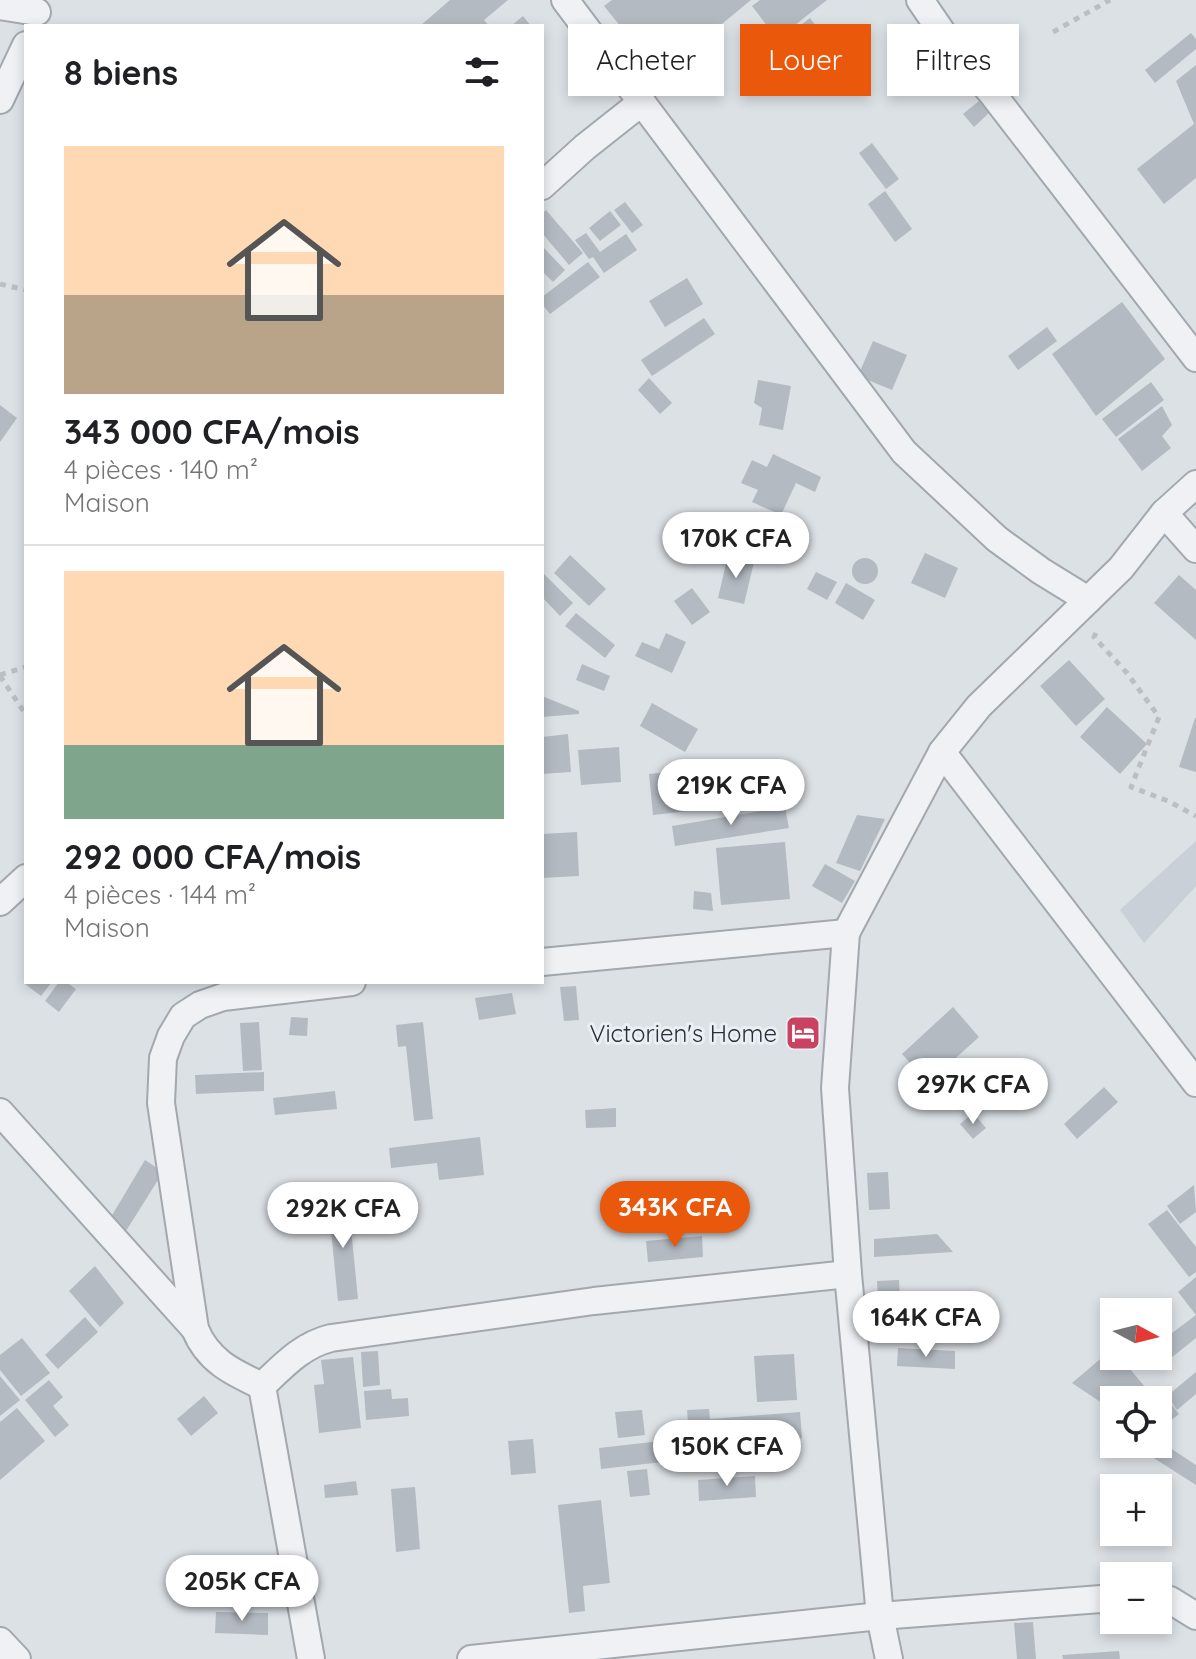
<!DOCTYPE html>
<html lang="fr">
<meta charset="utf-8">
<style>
body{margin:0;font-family:Quicksand,sans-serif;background:#f2f2f2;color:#202124;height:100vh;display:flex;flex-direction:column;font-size:30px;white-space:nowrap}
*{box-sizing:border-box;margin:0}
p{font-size:26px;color:#757577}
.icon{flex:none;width:44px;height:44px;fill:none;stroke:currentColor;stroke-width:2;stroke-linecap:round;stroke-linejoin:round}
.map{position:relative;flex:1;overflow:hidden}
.sheet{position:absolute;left:24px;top:24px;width:520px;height:960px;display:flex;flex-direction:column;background:#fff;border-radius:0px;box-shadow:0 4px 12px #0003}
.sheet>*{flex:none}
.banner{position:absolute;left:568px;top:24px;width:508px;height:72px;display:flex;gap:16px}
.needle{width:52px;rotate:97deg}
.buttons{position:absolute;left:1100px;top:1298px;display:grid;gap:16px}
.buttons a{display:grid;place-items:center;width:72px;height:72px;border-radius:0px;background:#fff;box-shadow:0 4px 12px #0003;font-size:40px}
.price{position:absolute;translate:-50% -68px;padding:0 18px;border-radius:28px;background:#fff;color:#222;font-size:26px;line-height:52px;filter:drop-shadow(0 2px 4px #0008)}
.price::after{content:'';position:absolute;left:50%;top:48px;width:24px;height:18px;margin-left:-12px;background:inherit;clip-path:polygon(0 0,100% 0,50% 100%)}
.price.active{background:#ea580c;color:#fff}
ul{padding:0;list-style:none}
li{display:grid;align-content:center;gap:16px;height:424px;padding:0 40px}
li+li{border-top:2px solid #e0e0e0}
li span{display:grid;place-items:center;height:248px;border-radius:0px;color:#555}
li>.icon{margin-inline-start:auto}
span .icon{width:144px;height:144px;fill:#fffc;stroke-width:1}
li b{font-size:34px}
h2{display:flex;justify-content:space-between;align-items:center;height:96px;padding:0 40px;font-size:34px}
.tag{padding:0 28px;border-radius:0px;background:#fff;box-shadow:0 4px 12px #0003;font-size:28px;line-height:72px}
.tag.active{background:#ea580c;color:#fff}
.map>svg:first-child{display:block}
</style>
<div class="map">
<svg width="1196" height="1659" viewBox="0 0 1196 1659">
<rect width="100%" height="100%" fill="#dce1e6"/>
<polygon fill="#cad0d7" points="1196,841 1196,886 1144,943 1120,910"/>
<g fill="#b4bac2">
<polygon points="450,0 508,0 484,20 489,26 420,26"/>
<polygon points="612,0 751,0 660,75 604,6"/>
<polygon points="760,0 827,0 777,39 752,6"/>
<polygon points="523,16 531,26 511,26"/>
<polygon points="810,18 826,39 838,31 848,46 806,79 779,42"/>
<polygon points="1191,33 1196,39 1196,49 1155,83 1145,70"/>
<polygon points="1196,65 1196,178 1164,204 1137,169 1194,124 1176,81"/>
<polygon points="979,101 989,113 974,127 963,114"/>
<polygon points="872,143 899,179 886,189 859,153"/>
<polygon points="885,191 912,229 895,242 868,204"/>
<polygon points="625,202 643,225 632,233 614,210"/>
<polygon points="546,210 583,253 569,265 542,233 542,214"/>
<polygon points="610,211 621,225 600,241 589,228"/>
<polygon points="586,233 600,252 626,234 637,250 604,273 593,257 589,259 575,240"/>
<polygon points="542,246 565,270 553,282 542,271"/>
<polygon points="588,262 600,277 550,314 542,304 542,297"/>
<polygon points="687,278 703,304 665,327 649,301"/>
<polygon points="1122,302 1165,359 1096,416 1052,354"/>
<polygon points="704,318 715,334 652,376 641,360"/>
<polygon points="1047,327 1057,341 1018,370 1008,356"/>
<polygon points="873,341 907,355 892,390 858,376"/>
<polygon points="649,378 672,403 660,414 638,390"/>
<polygon points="758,380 791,386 783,430 759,425 762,408 754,403"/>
<polygon points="1151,382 1164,400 1116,437 1102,419"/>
<polygon points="0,405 17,418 0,442"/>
<polygon points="1162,406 1172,425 1162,436 1171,448 1142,471 1118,439"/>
<polygon points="773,454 821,477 815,492 796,483 781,515 752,502 758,490 741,483 752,460 767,467"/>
<polygon points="925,553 958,568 945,598 911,583"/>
<polygon points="570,555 606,589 589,606 554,573"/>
<polygon points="728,555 754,562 744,604 718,598"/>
<circle cx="865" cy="571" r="13"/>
<polygon points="542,572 573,603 560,616 542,597"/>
<polygon points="816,572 837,582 827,600 807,589"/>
<polygon points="1179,575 1196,590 1196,640 1154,603"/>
<polygon points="846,583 875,600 863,620 835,603"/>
<polygon points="692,588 710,612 692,625 674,601"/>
<polygon points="576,613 615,645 605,658 565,626"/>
<polygon points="666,633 686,642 672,673 635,656 642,642 659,649"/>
<polygon points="1069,660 1105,699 1076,726 1040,686"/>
<polygon points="582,664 610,676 604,691 576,680"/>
<polygon points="542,696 579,711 579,714 542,717"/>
<polygon points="652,703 698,729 685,752 640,726"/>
<polygon points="1107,707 1147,744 1120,774 1080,737"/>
<polygon points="1195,718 1196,718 1196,772 1179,767"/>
<polygon points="568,734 571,772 542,774 542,737"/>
<polygon points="619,747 621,782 581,785 578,750"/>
<polygon points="702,769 706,809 653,815 649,774"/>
<polygon points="785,807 789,828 675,846 672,826"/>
<polygon points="857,815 885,819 860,871 836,863"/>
<polygon points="577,832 579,876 542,878 542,834"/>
<polygon points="785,842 790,899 721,905 716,848"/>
<polygon points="825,864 855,881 842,903 812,886"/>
<polygon points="694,891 711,893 713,911 693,909"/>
<polygon points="27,982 52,982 41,996 25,984"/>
<polygon points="59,982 66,982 76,989 59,1012 45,1001"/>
<polygon points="576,986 579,1020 564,1021 560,987"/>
<polygon points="512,993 516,1014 479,1020 475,998"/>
<polygon points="953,1007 979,1037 928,1083 902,1054"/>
<polygon points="291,1017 308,1018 307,1036 289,1035"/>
<polygon points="259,1022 262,1070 243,1071 240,1023"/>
<polygon points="423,1022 433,1119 414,1121 406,1046 398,1047 396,1025"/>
<polygon points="264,1072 264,1091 196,1094 195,1075"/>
<polygon points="1104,1087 1118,1102 1077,1139 1064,1124"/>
<polygon points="335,1091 337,1109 275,1115 273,1098"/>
<polygon points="616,1108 616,1127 586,1128 585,1110"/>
<polygon points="973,1113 986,1128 973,1139 960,1124"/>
<polygon points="480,1137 484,1175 439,1180 437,1163 391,1168 389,1148"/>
<polygon points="145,1160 163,1172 126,1231 111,1217"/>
<polygon points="888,1172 890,1209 869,1210 867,1173"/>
<polygon points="1194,1185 1196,1212 1180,1224 1167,1206"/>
<polygon points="348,1198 358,1299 338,1301 328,1200"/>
<polygon points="1167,1210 1196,1247 1196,1272 1189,1277 1148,1224"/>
<polygon points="937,1234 953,1252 874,1257 874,1239"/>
<polygon points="702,1236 703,1257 648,1262 646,1241"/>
<polygon points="95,1266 124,1303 100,1327 69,1291"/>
<polygon points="1196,1277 1196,1315 1178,1292"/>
<polygon points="899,1280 900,1297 878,1298 877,1281"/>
<polygon points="909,1300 910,1318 880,1318 879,1302"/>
<polygon points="1158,1315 1172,1333 1196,1315 1196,1338 1166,1362 1158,1352"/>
<polygon points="85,1317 98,1332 58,1369 45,1355"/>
<polygon points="22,1338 50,1373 21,1396 0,1370 0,1355"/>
<polygon points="898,1348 955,1351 955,1369 897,1366"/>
<polygon points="1112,1349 1114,1356 1119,1356 1156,1400 1114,1400 1114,1411 1072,1383"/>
<polygon points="378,1351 380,1385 363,1387 361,1352"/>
<polygon points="794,1354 797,1400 757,1402 754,1356"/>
<polygon points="353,1357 361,1428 319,1433 314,1385 324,1384 321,1360"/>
<polygon points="1196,1372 1196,1394 1177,1410 1167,1396"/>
<polygon points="0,1376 20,1400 0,1416"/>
<polygon points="49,1380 63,1397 53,1406 69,1425 55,1437 25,1400"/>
<polygon points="391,1389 392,1399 408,1398 409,1416 366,1420 364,1391"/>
<polygon points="204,1396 218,1413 191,1436 177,1419"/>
<polygon points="1168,1400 1179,1414 1158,1431 1158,1408"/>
<polygon points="17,1408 45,1441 0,1480 0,1422"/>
<polygon points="709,1409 710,1419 800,1412 802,1438 690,1448 687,1410"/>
<polygon points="642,1410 645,1435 618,1438 615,1412"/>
<polygon points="687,1438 689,1459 601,1469 599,1448"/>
<polygon points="533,1439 536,1473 511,1475 508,1441"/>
<polygon points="1158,1440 1196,1465 1196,1485 1149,1455 1151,1444 1158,1444"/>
<polygon points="647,1469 650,1495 630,1497 627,1471"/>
<polygon points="755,1476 756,1497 699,1501 698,1480"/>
<polygon points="356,1481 358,1495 325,1498 324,1485"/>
<polygon points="415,1487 420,1549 396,1552 391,1489"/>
<polygon points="601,1500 610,1583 583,1586 585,1611 569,1613 558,1505"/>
<polygon points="216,1612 268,1613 268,1635 215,1633"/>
<polygon points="1033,1622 1036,1659 1017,1659 1014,1623"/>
<polygon points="1119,1651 1120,1659 1063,1659 1062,1655"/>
</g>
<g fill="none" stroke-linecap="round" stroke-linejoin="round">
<defs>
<g id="minor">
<polyline points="565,0 904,452 997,539 1041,571 1088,600"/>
<polyline points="920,0 948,41 994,96 1196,358"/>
<polyline points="0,6 37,12"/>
<polyline points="0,100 26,45"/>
<polyline points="542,186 585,147 642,102"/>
<polyline points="1164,513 1196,549"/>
<polyline points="942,752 1196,1083"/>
<polyline points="0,902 26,878"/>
<polyline points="542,962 846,933"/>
<polyline points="0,1112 195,1329"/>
<path d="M 262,1386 C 232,1372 208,1361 195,1329 L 161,1103 L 163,1058 L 171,1036 L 183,1016 L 200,1005 L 223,997 L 352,982"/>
<polyline points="1158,1599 1170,1600 1196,1616"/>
<polyline points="0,1641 17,1659"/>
<path d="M 311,1659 L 262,1386 C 283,1366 302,1345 331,1338 L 594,1301 L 848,1274"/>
<polyline points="471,1659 880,1616 1114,1598"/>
<polyline points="889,1659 880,1616 848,1274 835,1088 846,933 942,752 979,706 1121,568 1164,513 1196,484"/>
</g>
</defs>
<use href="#minor" stroke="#a2a8af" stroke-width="30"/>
<g stroke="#bbbfc4" stroke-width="5" stroke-dasharray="6 6" stroke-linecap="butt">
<polyline points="1053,32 1110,0"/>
<polyline points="0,284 26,290"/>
<polyline points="1096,633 1094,637 1127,673 1159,717 1131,787 1168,801 1196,816"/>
<polyline points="0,675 26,667"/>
<polyline points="0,676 26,715"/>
</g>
<use href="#minor" stroke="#eff1f4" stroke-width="26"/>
</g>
<defs>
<symbol id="hotel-square" viewBox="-11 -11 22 22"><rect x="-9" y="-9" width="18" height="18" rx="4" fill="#c94361" stroke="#ebeff4"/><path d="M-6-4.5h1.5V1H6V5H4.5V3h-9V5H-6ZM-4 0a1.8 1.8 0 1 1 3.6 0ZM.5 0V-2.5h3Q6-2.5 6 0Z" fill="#fff"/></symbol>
</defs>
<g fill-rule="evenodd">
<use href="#hotel-square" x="783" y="1013" width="40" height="40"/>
</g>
<g text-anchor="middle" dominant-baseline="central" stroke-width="6" stroke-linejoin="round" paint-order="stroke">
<g font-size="24" fill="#26303b" stroke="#ebeff4" text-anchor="end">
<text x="777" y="1033">Victorien's Home</text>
</g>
</g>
</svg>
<div class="buttons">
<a><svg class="needle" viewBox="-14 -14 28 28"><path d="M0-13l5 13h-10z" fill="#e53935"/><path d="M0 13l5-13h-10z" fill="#757577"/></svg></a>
<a><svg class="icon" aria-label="locate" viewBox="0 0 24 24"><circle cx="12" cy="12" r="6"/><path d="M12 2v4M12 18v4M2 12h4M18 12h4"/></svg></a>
<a>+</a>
<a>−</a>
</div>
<b class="price" style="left:736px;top:580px">170K CFA</b>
<b class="price" style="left:731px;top:827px">219K CFA</b>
<b class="price" style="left:973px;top:1126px">297K CFA</b>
<b class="price active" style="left:675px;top:1249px">343K CFA</b>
<b class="price" style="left:343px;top:1250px">292K CFA</b>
<b class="price" style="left:926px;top:1359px">164K CFA</b>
<b class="price" style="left:727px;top:1488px">150K CFA</b>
<b class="price" style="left:242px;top:1623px">205K CFA</b>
<div class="banner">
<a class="tag">Acheter</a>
<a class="tag active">Louer</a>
<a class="tag">Filtres</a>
</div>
<section class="sheet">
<h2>8 biens<svg class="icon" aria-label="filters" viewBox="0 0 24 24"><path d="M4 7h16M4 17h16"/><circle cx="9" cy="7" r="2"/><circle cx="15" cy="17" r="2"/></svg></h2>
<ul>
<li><span style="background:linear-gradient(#ffd9b3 60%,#b9a48a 0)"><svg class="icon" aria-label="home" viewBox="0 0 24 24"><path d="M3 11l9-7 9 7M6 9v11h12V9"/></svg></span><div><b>343 000 CFA/mois</b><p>4 pièces · 140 m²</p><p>Maison</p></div></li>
<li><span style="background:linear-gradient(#ffd9b3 70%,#7fa58c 0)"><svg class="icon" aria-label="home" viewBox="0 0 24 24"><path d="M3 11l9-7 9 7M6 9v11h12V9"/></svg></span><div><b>292 000 CFA/mois</b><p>4 pièces · 144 m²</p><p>Maison</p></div></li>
</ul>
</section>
</div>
